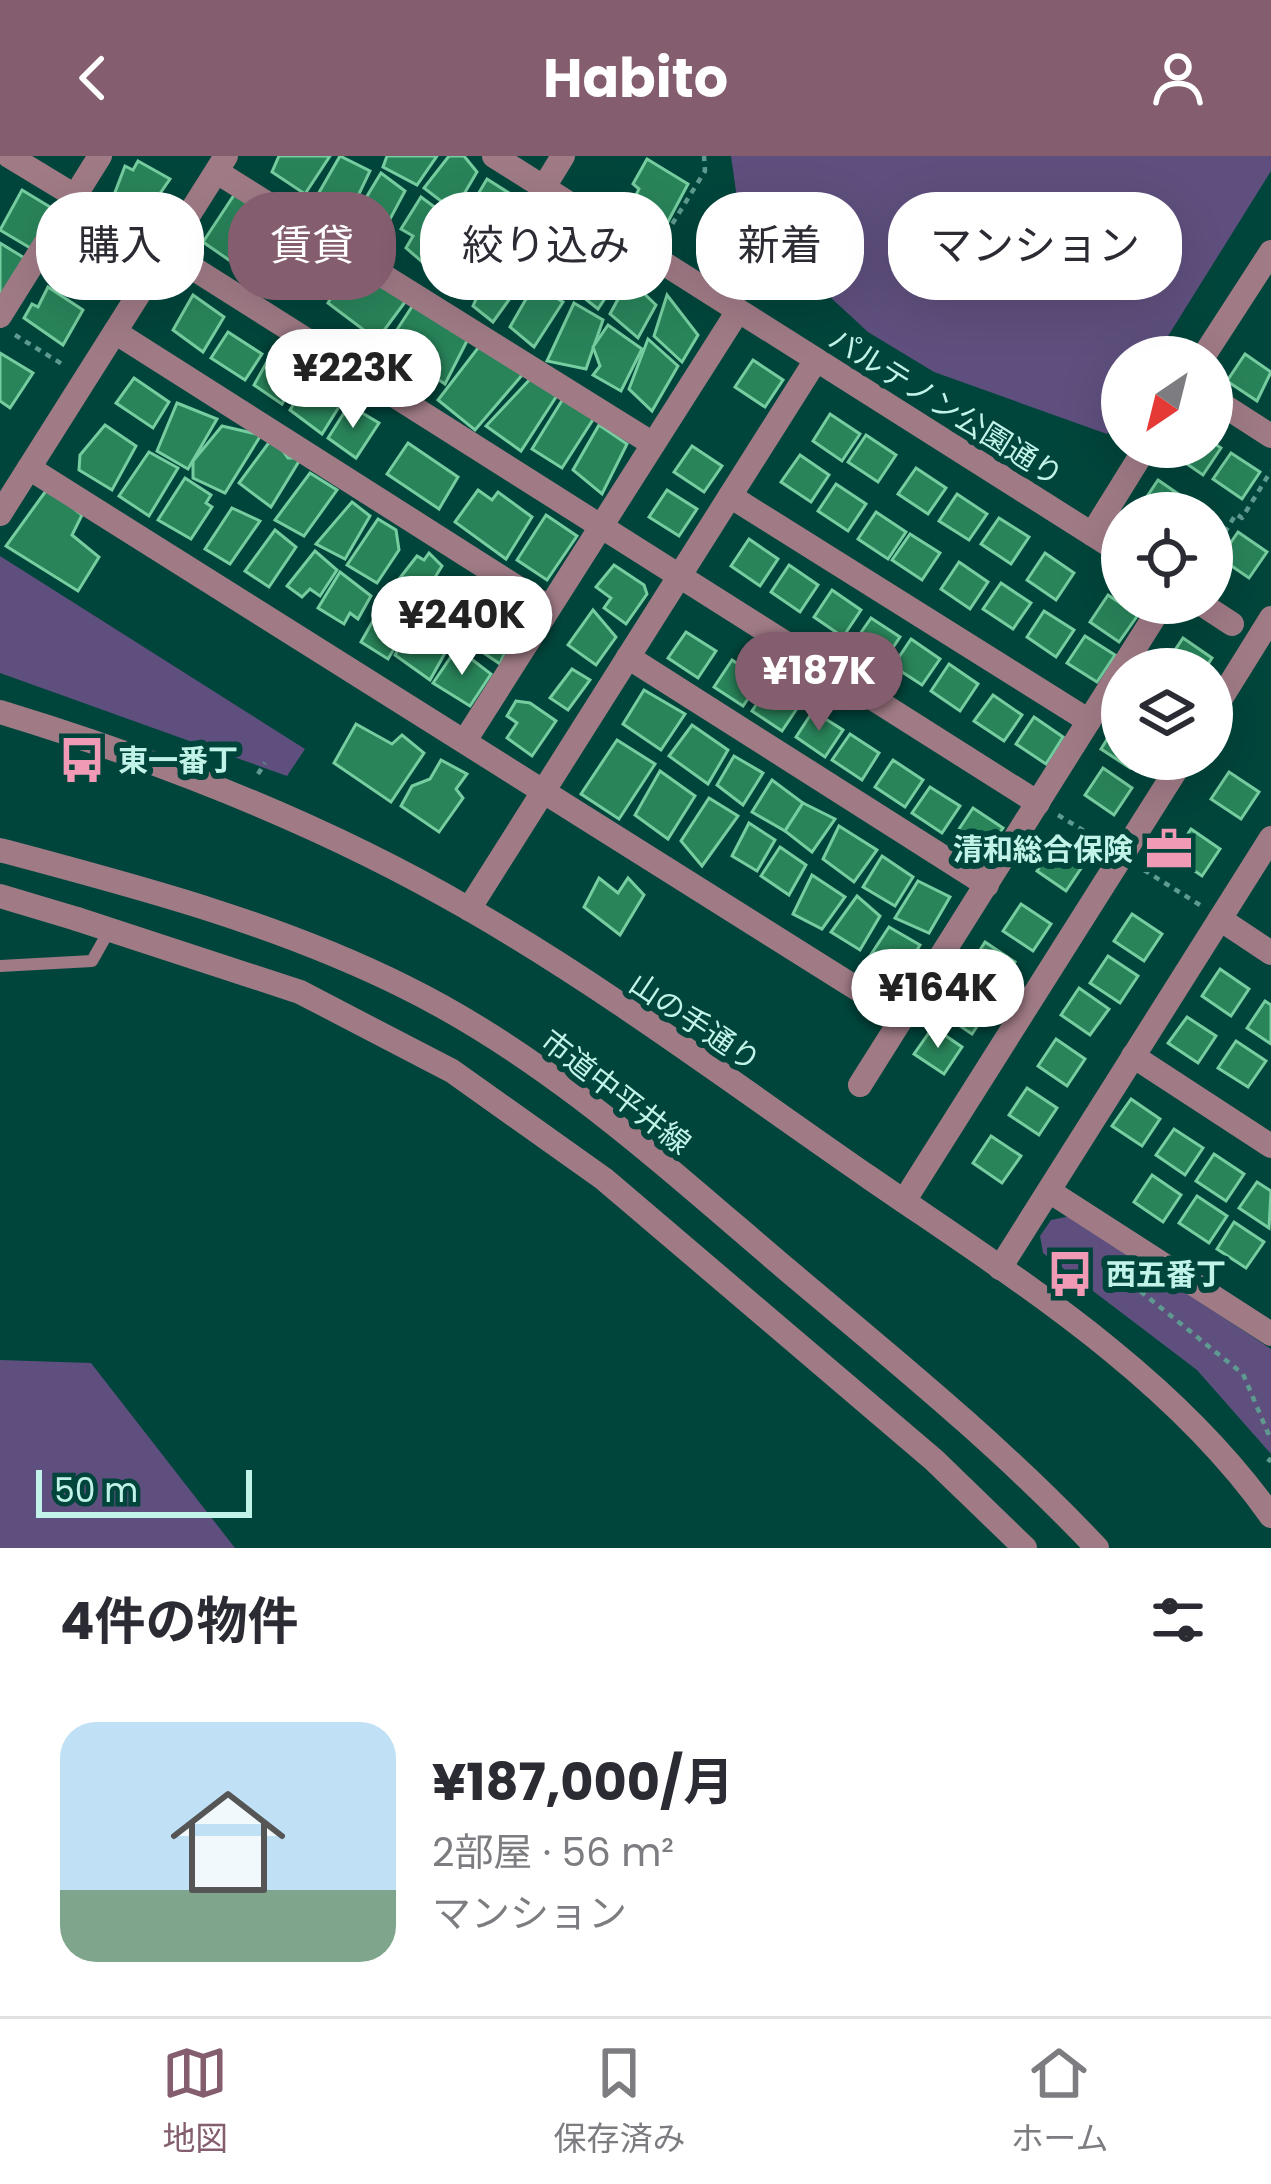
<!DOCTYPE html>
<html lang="ja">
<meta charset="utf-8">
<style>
body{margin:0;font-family:Poppins,"Noto Sans JP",sans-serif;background:#f2f2f3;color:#2b2b33;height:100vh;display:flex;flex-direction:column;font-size:45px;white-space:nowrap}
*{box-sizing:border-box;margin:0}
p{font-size:39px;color:#7c7c81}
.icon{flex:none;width:66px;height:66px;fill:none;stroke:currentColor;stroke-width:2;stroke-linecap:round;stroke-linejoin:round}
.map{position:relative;height:1392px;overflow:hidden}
.drawer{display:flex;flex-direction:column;background:#fff;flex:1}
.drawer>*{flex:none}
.guide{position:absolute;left:36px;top:36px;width:1200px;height:108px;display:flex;gap:24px}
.needle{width:78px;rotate:215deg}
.fabs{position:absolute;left:1101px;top:180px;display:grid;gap:24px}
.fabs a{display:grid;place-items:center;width:132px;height:132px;border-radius:50%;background:#fff;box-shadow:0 12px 48px #0002;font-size:60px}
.scale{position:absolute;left:36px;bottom:30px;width:216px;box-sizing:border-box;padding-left:12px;border:6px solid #c1f3e8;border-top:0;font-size:33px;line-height:42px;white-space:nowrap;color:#c1f3e8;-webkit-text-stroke:9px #00453b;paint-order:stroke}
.price{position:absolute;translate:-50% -102px;padding:0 27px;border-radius:42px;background:#fff;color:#222;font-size:39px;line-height:78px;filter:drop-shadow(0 3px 6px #0008)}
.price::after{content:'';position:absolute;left:50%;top:72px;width:36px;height:27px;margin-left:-18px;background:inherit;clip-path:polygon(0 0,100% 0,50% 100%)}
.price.on{background:#845d6e;color:#fff}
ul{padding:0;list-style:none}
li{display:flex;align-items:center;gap:36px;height:300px;padding:0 60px}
li span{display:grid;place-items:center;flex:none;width:336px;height:240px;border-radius:36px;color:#555}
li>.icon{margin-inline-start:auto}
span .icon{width:144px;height:144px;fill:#fffc;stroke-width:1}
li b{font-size:51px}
h2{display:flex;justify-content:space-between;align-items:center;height:144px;padding:0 60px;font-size:51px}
.tag{padding:0 42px;border-radius:48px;background:#fff;box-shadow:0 12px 48px #0002;font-size:42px;line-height:108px}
.tag.on{background:#845d6e;color:#fff}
header{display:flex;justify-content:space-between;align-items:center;height:156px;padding:0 60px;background:#845d6e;color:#fff;font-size:54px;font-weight:700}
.menu{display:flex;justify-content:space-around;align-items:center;height:168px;border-top:3px solid #e1e1e2;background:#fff;font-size:33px;color:#7c7c81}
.menu a{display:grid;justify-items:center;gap:6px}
.menu .on{color:#845d6e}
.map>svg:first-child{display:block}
</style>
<header><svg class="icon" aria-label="back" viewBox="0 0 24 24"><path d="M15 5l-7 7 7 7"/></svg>Habito<svg class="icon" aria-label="person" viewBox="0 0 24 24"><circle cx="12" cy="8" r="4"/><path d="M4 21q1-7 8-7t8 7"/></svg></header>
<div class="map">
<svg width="1271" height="1392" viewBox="0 0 1271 1392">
<rect width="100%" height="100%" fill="#00453b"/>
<g fill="#5f4f7e">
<polygon points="731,0 1271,0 1271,15 1155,201 1122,201 1122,254 1107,278 934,216 868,176 739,57"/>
<polygon points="0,400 305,593 287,620 0,517"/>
<polygon points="1070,1060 1271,1193 1271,1298 1197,1214 1043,1097 1040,1080 1051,1064"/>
<polygon points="0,1204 91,1207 235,1392 0,1392"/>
</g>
<g fill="#29845a" stroke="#76cd9f" stroke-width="3">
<polygon points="279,0 330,0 305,38 272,16"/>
<polygon points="340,0 370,15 346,65 313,47"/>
<polygon points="387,0 437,0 417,29 383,11"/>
<polygon points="449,0 464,0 477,16 454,55 424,32"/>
<polygon points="647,3 688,28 664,73 630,51 639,33 633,28"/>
<polygon points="138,5 170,23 145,59 114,39 125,10 133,14"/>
<polygon points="381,17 405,35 380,82 352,65"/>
<polygon points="487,23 520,44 495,81 465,60"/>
<polygon points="238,33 282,72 252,120 203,86"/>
<polygon points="22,34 60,57 37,96 0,74"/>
<polygon points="421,41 452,64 427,110 406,92 413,80 401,73"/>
<polygon points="99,42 142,66 110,112 70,87"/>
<polygon points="520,64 544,80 529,106 503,87"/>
<polygon points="462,65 492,89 469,131 431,102"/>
<polygon points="289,70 329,89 315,120 301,111 295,127 269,111"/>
<polygon points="561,75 590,90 564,132 538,115"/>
<polygon points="0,87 31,106 0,143"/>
<polygon points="599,91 623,115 598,153 574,134"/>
<polygon points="498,94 529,116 493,166 473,150"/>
<polygon points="350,107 411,138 377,184 328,147"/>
<polygon points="629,123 656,149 638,182 610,158"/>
<polygon points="534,129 563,146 534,191 510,171"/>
<polygon points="48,131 83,154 63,189 24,162 32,148 38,151"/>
<polygon points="193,139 224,161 203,196 173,174"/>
<polygon points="667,139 698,179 682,206 654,180"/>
<polygon points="415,146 470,179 445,228 387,189"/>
<polygon points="574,147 603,164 586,213 547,205"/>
<polygon points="608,169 642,193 621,235 593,219 600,210 593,191"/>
<polygon points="228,176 262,198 245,224 211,202"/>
<polygon points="648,183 678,210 652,255 629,233"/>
<polygon points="481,188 523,218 475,274 438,244"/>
<polygon points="273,195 303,211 282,248 254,229"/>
<polygon points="0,197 33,217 10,252 0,245"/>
<polygon points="1245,198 1271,216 1257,245 1227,225"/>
<polygon points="753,204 783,224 765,251 735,231"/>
<polygon points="313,216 347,238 322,278 290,254"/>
<polygon points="533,220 558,238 521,295 486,270"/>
<polygon points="134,222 169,246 153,272 116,247"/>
<polygon points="566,238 594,262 562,312 532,293"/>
<polygon points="177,247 217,263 188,313 157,295"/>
<polygon points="349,249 379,267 356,302 328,282"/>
<polygon points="830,258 860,278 842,305 813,285"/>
<polygon points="105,269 136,290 112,334 79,314 80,299"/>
<polygon points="599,269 627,288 602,338 573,314"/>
<polygon points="222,270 261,279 225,337 193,322 193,305"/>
<polygon points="866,279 896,299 878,326 848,306"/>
<polygon points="273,281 288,302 301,302 271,351 239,327"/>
<polygon points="1212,286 1221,292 1203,319 1174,299 1179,291 1212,291"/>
<polygon points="408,287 458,321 439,353 387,318"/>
<polygon points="692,290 722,310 704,336 674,316"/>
<polygon points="149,296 178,312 149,360 119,340"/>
<polygon points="1231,297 1260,316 1242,343 1213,323"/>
<polygon points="800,299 829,319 811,346 781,326"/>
<polygon points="916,312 946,332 928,358 898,338"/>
<polygon points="310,317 337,334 304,380 275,364"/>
<polygon points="185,322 211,339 206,347 212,351 191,383 158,364"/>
<polygon points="1158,324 1187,344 1178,357 1149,357 1140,351"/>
<polygon points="836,328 866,348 848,375 818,355"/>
<polygon points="48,332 82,359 72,379 99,401 78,435 6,390"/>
<polygon points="478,334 492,344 498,336 532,361 506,403 455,366"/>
<polygon points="667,334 697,353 679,380 649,361"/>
<polygon points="957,338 987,358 969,384 939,365"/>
<polygon points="352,346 370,360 345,403 316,388"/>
<polygon points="232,352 260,365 230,408 205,393"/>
<polygon points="876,356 906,376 888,403 858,383"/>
<polygon points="546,359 577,380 547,424 517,404"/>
<polygon points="999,362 1029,381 1011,408 981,388"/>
<polygon points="378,363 396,374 399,394 377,427 347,409"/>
<polygon points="275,374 296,391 269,431 245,415"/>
<polygon points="1238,376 1267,396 1249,422 1220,402"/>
<polygon points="910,378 940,397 922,424 892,404"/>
<polygon points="749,383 778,403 760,430 731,410"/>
<polygon points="315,395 337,414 320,440 310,433 302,441 287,430"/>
<polygon points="429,397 442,410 416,452 392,432 417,400 424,404"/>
<polygon points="1045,397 1074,417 1056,444 1027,424"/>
<polygon points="959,406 988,426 970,453 941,433"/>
<polygon points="614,409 644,429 647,438 626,468 604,452 611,442 596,431"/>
<polygon points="789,409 818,429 800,456 771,436"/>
<polygon points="340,416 371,440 358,463 350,457 344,468 318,452"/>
<polygon points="489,424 522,452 500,508 457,479"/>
<polygon points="446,425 473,445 454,477 422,458"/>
<polygon points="1001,427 1031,447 1013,473 983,453"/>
<polygon points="832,434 861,454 843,481 814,461"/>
<polygon points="1108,439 1138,459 1119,486 1090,466"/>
<polygon points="387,440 414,459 388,503 361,486"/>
<polygon points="593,454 616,481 596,509 568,489"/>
<polygon points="1044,455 1074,474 1056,501 1027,481"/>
<polygon points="871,462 900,481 882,508 853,488"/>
<polygon points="413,467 450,488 430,524 395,499"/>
<polygon points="686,476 716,495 698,522 668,502"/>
<polygon points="1085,480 1115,499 1097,526 1067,507"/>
<polygon points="1183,482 1212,502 1205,513 1165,509"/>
<polygon points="911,483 940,503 922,529 893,510"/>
<polygon points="457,492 491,518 470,550 433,527"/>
<polygon points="732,504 761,524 743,550 714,531"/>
<polygon points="949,508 978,528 960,555 931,535"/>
<polygon points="572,513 590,524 568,554 550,542"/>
<polygon points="770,528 800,548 782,575 752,555"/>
<polygon points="644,534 685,558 661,594 623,568"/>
<polygon points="993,539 1022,559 1004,585 974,565"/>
<polygon points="516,545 530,547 556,565 532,600 507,582 517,567 507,560"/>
<polygon points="813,555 843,574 825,601 796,581"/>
<polygon points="1034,561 1063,581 1046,608 1016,588"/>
<polygon points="1118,566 1122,603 1136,603 1130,612 1101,593"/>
<polygon points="356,568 392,588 402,579 424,597 391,646 334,607"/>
<polygon points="692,569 728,594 708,628 669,600"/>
<polygon points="850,578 879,597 862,624 832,604"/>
<polygon points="617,584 655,608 619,663 581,638"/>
<polygon points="734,600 763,617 743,649 717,629"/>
<polygon points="441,604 467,618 456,633 463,642 439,676 401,650 412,630 430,623"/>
<polygon points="893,604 923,624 905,651 875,631"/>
<polygon points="1103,612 1132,632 1114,659 1085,639"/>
<polygon points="660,615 695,640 668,683 635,659"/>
<polygon points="1229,616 1259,636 1241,663 1211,643"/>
<polygon points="772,624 803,647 785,675 752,656"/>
<polygon points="930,631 960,650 942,677 912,657"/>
<polygon points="709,642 738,660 702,710 681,685"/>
<polygon points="803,647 835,663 812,696 785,675"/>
<polygon points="973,652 1003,672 985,699 955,679"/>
<polygon points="749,667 775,684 757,715 732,700"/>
<polygon points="839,670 877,694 854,726 823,703"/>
<polygon points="1191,673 1220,693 1202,720 1173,700"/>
<polygon points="1055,688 1084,708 1066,735 1037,715"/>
<polygon points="780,691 806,709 789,739 761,720"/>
<polygon points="882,700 913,721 895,750 863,731"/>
<polygon points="812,719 845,741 822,773 793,758"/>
<polygon points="599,722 618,737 628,722 644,739 620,779 584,751"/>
<polygon points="918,725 950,741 929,777 895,762"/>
<polygon points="857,740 880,760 860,794 831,776"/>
<polygon points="1021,748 1051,768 1033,795 1003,775"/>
<polygon points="1132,758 1162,778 1144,805 1114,785"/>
<polygon points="889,771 920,789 889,841 873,830 879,812 866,806"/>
<polygon points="985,786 1015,806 997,833 968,813"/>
<polygon points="1108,800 1138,820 1120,847 1090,827"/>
<polygon points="1220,813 1249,833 1231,860 1202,840"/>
<polygon points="960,832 990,851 972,878 942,858"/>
<polygon points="1079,832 1109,853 1090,879 1061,859"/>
<polygon points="1265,845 1271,849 1271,888 1247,872"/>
<polygon points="1187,861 1216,880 1198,907 1168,887"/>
<polygon points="933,871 962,891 944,918 914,898"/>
<polygon points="1056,883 1085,903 1067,930 1038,910"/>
<polygon points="1236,885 1266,905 1248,931 1218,912"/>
<polygon points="1027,932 1057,952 1039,979 1009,959"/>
<polygon points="1131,943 1160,963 1142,990 1112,970"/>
<polygon points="1174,973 1203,992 1185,1019 1156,999"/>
<polygon points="991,980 1021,1000 1002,1027 973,1007"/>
<polygon points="1214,998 1244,1018 1226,1045 1196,1025"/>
<polygon points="1152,1019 1181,1039 1163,1066 1134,1046"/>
<polygon points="1257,1026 1271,1035 1269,1072 1239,1052"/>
<polygon points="1197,1040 1227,1060 1209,1087 1179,1067"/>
<polygon points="1234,1066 1264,1086 1246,1112 1217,1093"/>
</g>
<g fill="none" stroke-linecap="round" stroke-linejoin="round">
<g stroke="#5e9a8f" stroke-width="4.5" stroke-dasharray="6 6" stroke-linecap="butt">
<polyline points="666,78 705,15 704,0"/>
<polyline points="15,179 62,208"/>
<polyline points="1212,397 1236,358 1242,362 1271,315"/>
<polyline points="258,618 265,607"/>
<polyline points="1058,659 1099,684"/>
<polyline points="1144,714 1200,749"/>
<polyline points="1103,1105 1243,1218 1271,1284"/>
<polyline points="1268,1306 1271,1302"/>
</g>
<polyline stroke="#a07b86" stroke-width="12" points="0,810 92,805 110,773"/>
<g stroke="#a07b86" stroke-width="24">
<polyline points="9,0 75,40"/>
<polyline points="494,0 1122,397"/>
<polyline points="217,16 653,288"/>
<polyline points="544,31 563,0"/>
<polyline points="166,95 1038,647"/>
<polyline points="0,160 100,0"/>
<polyline points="115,176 548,451"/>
<polyline points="1203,201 1271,96"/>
<polyline points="1212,242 1271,280"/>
<polyline points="29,312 902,861"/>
<polyline points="730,340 1089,565"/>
<polyline points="0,358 226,0"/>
<polyline points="1092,378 1146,291"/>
<polyline points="1200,447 1232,468"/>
<polyline points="628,501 987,729"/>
<polyline points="1212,557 1271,462"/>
<polyline points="466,583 738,155"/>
<polyline points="0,740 77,763"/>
<polyline points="469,753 816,204"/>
<polyline points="1220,763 1271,797"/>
<polyline points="1133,900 1271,990"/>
<polyline points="860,929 1163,447"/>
<polyline points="1049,1035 1271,1178"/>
<polyline points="904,1045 1183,603"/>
<polyline points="1000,1112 1271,682"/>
</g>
<g stroke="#a07b86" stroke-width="24">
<path d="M 0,556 C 161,605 323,668 469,753 C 608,833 738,931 870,1022 C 1012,1120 1170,1217 1271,1360"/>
<path d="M 0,694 C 139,731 276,767 405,831 C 547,901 665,1010 785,1112 C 892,1202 1001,1290 1097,1392"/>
<polyline points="77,763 300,836 452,915 604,1023 934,1304 1025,1392"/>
</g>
</g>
<defs>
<symbol id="bus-bare" viewBox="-9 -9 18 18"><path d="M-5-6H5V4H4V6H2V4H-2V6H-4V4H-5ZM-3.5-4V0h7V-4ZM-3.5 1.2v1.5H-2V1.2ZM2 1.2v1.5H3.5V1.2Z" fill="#f09ab5" stroke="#00453b" stroke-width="2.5" paint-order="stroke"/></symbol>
<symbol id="office-bare" viewBox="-9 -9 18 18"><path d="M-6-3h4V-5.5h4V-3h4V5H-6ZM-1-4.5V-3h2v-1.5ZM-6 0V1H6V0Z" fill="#f09ab5" stroke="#00453b" stroke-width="2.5" paint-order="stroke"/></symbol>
</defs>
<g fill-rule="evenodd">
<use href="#bus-bare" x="49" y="571" width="66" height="66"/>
<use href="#office-bare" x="1136" y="660" width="66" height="66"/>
<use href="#bus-bare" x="1037" y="1085" width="66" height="66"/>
</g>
<g text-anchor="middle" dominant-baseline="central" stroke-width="12" stroke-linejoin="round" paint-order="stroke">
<g font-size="30" fill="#c1f3e8" stroke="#00453b">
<text transform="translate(946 251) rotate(32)">パルテノン公園通り</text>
<text transform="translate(695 866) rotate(34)">山の手通り</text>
<text transform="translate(616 936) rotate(38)">市道中平井線</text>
</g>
<g font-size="30" font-weight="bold" fill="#c1f3e8" stroke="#00453b" text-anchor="start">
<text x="118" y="604">東一番丁</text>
<text x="1133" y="693" text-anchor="end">清和総合保険</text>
<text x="1106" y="1118">西五番丁</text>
</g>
</g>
</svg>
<div class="fabs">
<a><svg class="needle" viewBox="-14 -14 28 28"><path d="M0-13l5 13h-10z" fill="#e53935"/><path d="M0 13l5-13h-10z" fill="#7c7c81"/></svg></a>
<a><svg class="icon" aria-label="locate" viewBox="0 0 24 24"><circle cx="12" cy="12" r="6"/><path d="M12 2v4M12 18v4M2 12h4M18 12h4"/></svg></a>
<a><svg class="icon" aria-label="layers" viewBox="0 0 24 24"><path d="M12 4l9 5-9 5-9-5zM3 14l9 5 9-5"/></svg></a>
</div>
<div class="scale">50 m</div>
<b class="price" style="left:353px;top:275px">¥223K</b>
<b class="price" style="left:462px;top:522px">¥240K</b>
<b class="price on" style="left:819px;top:578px">¥187K</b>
<b class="price" style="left:938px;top:895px">¥164K</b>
<div class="guide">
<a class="tag">購入</a>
<a class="tag on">賃貸</a>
<a class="tag">絞り込み</a>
<a class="tag">新着</a>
<a class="tag">マンション</a>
</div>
</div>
<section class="drawer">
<h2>4件の物件<svg class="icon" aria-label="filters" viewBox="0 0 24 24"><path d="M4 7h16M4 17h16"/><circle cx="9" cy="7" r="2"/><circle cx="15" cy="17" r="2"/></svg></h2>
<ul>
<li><span style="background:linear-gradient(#bfe0f5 70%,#7fa58c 0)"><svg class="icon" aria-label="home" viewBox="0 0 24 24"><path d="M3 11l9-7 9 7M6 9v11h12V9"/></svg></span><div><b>¥187,000/月</b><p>2部屋 · 56 m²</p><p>マンション</p></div></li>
</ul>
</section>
<nav class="menu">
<a class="on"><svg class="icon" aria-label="map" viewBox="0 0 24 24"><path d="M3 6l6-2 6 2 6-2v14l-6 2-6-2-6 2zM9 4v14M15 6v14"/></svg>地図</a>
<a><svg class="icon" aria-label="saved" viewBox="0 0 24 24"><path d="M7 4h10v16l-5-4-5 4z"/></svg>保存済み</a>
<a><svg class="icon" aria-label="home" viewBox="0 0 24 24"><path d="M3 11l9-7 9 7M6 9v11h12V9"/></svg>ホーム</a>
</nav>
